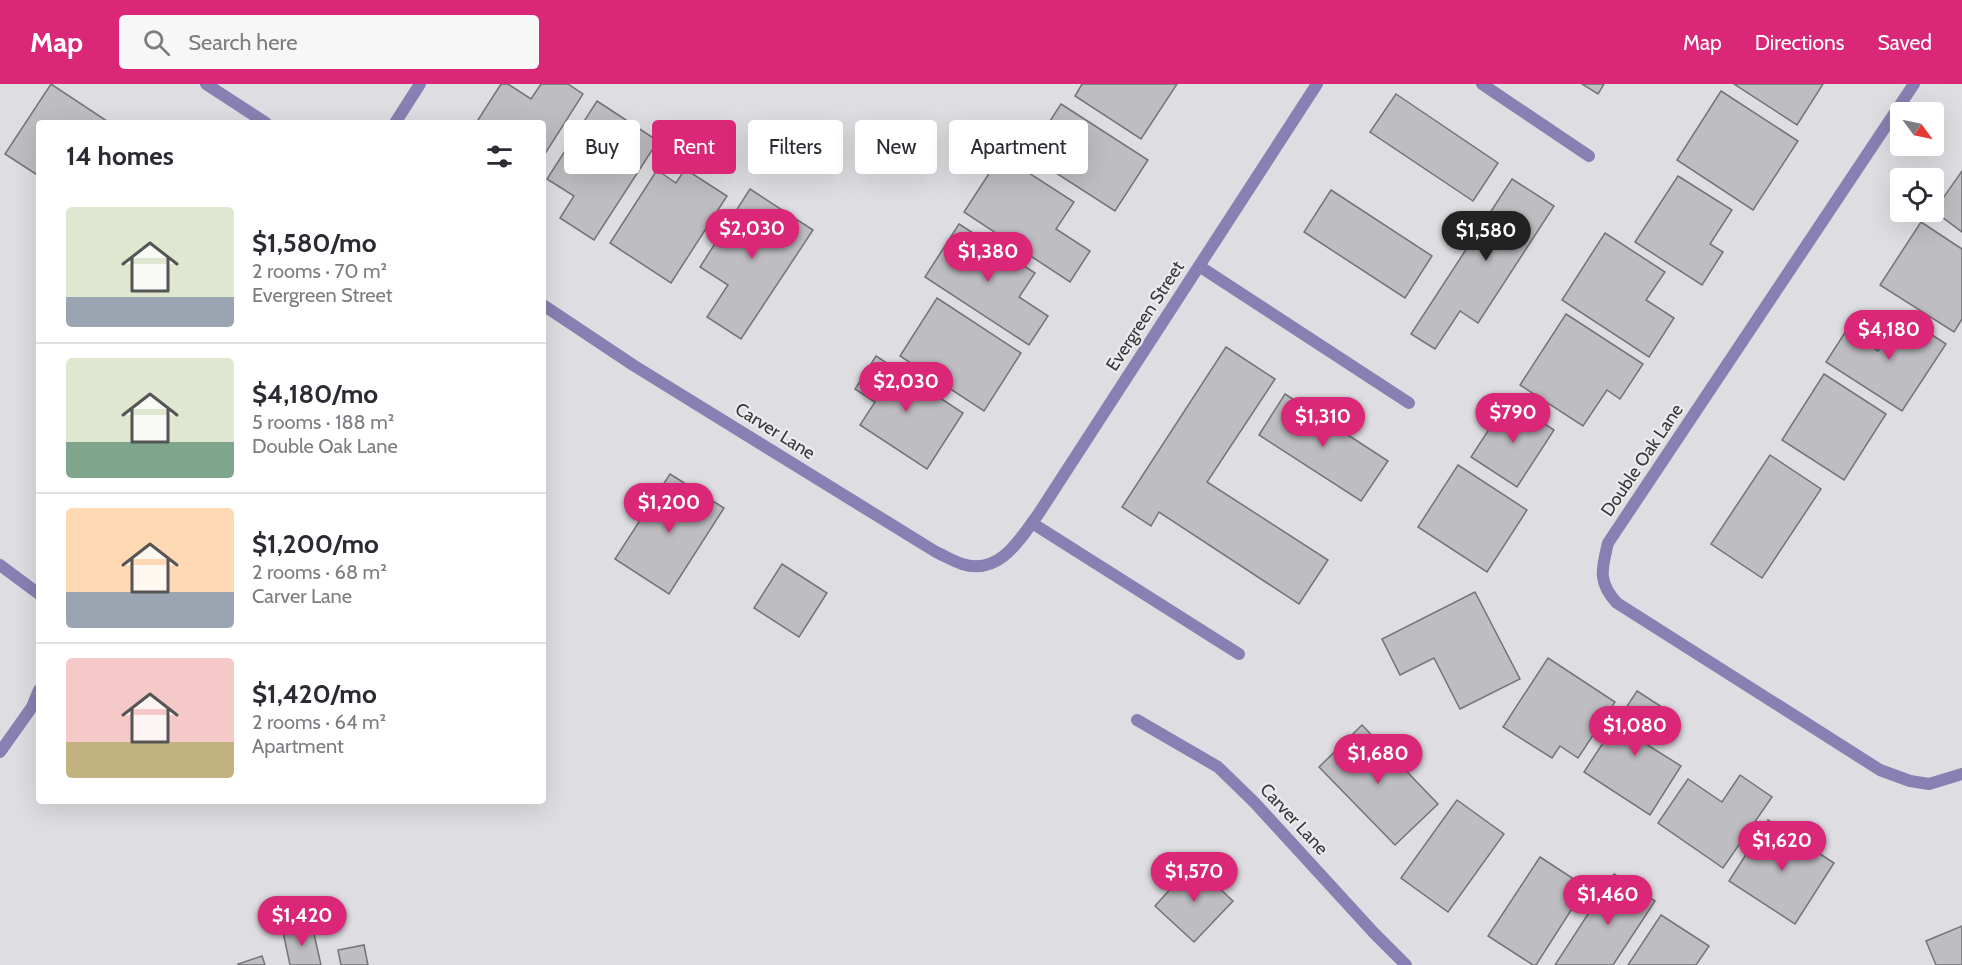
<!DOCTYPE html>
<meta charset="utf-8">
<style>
body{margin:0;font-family:Cabin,sans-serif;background:#f7f7f7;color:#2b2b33;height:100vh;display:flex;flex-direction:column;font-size:22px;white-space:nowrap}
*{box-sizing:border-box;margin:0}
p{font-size:20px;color:#7c7c81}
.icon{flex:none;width:33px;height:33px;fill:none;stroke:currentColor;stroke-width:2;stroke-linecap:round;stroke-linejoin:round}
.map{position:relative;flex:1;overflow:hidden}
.panel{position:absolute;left:36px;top:36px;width:510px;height:684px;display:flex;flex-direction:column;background:#fff;border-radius:6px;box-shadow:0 6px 24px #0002}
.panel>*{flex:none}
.guide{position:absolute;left:564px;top:36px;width:570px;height:54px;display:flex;gap:12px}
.needle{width:39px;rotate:123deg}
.controls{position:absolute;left:1890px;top:18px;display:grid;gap:12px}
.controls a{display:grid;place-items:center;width:54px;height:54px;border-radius:6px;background:#fff;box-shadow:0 6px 24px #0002;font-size:30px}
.price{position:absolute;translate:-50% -51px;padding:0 14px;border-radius:21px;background:#db2777;color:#fff;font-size:20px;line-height:39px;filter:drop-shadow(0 2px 3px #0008)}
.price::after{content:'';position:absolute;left:50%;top:36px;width:18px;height:14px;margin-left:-9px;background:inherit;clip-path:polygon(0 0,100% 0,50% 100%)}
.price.on{background:#222;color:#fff}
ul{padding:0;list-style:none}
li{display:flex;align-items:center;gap:18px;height:150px;padding:0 30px}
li+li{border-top:2px solid #e1e1e2}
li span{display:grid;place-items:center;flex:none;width:168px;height:120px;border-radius:6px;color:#555}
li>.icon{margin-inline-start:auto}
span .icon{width:72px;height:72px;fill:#fffc;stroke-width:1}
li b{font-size:26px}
h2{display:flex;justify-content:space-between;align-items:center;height:72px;padding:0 30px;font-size:26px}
.tag{padding:0 21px;border-radius:6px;background:#fff;box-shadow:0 6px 24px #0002;font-size:21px;line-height:54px}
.tag.on{background:#db2777;color:#fff}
header{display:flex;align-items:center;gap:36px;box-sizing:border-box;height:84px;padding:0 30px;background:#db2777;color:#fff}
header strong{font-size:28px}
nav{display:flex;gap:33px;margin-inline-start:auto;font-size:21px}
.search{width:420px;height:54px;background:#f7f7f7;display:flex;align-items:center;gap:15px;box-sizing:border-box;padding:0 21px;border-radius:6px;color:#7c7c81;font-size:22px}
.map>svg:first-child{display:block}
</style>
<header>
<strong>Map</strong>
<div class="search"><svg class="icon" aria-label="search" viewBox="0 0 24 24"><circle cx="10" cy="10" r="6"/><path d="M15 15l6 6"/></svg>Search here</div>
<nav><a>Map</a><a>Directions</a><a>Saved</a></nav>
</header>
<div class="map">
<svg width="1962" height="881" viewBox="0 0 1962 881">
<rect width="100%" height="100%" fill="#dedde1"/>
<g fill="#bebdc1" stroke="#747478" stroke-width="1.5">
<polygon points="51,0 110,39 39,39 39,92 5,70"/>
<polygon points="501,0 508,0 531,15 541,0 568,0 583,10 543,73 543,39 476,39"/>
<polygon points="1082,0 1177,0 1141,55 1075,12"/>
<polygon points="1582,0 1604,0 1598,10"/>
<polygon points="1734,0 1823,0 1797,41"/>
<polygon points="1721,7 1798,57 1753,126 1677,76"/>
<polygon points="1396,10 1498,79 1473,117 1370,48"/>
<polygon points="597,17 658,57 594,156 560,134 574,112 547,95"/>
<polygon points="1061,20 1148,76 1115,127 1028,71"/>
<polygon points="1001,71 1074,118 1056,145 1090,167 1070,198 964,128"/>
<polygon points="685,85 727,112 671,199 610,159 657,86 676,99"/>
<polygon points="1962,87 1962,148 1934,127"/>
<polygon points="1678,92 1732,126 1710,160 1723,168 1702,201 1635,158"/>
<polygon points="1512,95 1554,122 1478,239 1460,227 1435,265 1411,250"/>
<polygon points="750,105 813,146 741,255 707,233 728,201 700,183"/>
<polygon points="1331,106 1432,172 1405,214 1304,148"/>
<polygon points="1921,138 1962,165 1962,235 1954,248 1880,201"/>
<polygon points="959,140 1035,189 1019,213 1048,232 1029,261 925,193"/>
<polygon points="1605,149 1665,188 1646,216 1674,234 1649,273 1562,216"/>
<polygon points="937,214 1021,269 984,327 900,272"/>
<polygon points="1566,230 1643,280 1620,315 1607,306 1583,342 1520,301"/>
<polygon points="1902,231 1946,260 1902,327 1826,278 1846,247 1878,267"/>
<polygon points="1226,263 1275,295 1207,398 1328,476 1299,520 1159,428 1151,442 1122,423"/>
<polygon points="876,272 963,329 927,385 860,341 875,318 855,305"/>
<polygon points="1824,290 1886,330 1844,396 1782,356"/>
<polygon points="1285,310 1388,377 1361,417 1259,351"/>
<polygon points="1508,316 1554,346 1517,403 1471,373"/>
<polygon points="1770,371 1821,405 1762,494 1711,460"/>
<polygon points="1458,381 1527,426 1487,488 1418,443"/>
<polygon points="670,390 724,424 669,510 615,475"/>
<polygon points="782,480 827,509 799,553 754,524"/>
<polygon points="1475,508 1520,595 1460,625 1434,574 1400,591 1382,555"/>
<polygon points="1548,574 1615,618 1578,674 1560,662 1552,674 1503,643"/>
<polygon points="1637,607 1668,627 1646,660 1681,682 1650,731 1584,688"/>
<polygon points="1362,641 1438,720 1395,761 1319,683"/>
<polygon points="1740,691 1772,713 1723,784 1658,739 1688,695 1722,718"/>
<polygon points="1457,716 1504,750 1448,828 1401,794"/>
<polygon points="1768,736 1834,779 1795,840 1729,797"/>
<polygon points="1540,773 1586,803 1536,881 1533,881 1488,852"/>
<polygon points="1193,780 1233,817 1194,858 1155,822"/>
<polygon points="1614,790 1655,817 1613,881 1555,881"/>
<polygon points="1661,831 1709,862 1696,881 1628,881"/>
<polygon points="312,841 321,881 290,881 283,848"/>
<polygon points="1962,842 1962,881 1936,881 1926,857"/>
<polygon points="364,861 368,881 341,881 338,866"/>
<polygon points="262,872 265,881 239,881 238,880"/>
</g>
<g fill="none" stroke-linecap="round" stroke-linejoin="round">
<g stroke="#8880b2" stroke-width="12">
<polyline points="1482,0 1589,72"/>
<polyline points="1199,182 1409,319"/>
<polyline points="1032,439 1239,570"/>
</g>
<g stroke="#8880b2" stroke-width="12">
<polyline points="206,0 266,39"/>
<path d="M 1914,0 L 1608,459 C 1602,484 1597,498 1617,519 L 1880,686 L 1910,697 L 1929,700 L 1962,690"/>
<polyline points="395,39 420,0"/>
<path d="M 543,221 L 633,281 L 936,468 C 945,472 953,477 962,480 C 1000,492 1020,455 1039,429 L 1317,0"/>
<polyline points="0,481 39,510"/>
<polyline points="1137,636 1218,683 1254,718 1374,849 1406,881"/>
<polyline points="0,668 32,623 39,606"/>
</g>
</g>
<g text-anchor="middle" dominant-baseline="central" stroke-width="4.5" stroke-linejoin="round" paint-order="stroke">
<g font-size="18" fill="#373738" stroke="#ebeaef">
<text transform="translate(1145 232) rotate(-57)">Evergreen Street</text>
<text transform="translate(775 347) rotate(32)">Carver Lane</text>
<text transform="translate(1642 376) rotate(-56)">Double Oak Lane</text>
<text transform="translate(1294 735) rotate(47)">Carver Lane</text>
</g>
</g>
</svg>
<div class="controls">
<a><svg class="needle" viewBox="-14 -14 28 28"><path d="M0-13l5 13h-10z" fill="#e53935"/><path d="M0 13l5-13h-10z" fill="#7c7c81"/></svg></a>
<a><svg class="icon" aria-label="locate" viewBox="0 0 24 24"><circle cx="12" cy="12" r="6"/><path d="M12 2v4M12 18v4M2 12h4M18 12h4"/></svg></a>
</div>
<b class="price" style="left:752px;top:176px">$2,030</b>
<b class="price on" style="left:1486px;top:178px">$1,580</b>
<b class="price" style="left:988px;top:199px">$1,380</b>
<b class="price" style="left:1889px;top:277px">$4,180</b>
<b class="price" style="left:906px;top:329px">$2,030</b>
<b class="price" style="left:1513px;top:360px">$790</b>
<b class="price" style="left:1323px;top:364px">$1,310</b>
<b class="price" style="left:669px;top:450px">$1,200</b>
<b class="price" style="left:1635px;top:673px">$1,080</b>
<b class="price" style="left:1378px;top:701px">$1,680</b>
<b class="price" style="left:1782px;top:788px">$1,620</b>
<b class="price" style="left:1194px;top:819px">$1,570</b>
<b class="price" style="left:1608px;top:842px">$1,460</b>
<b class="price" style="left:302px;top:863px">$1,420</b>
<div class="guide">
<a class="tag">Buy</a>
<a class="tag on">Rent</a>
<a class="tag">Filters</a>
<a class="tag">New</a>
<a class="tag">Apartment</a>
</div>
<section class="panel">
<h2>14 homes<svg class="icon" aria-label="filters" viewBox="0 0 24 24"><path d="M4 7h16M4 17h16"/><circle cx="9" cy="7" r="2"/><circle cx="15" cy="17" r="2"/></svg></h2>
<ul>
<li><span style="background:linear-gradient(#dfe7d0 75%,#9aa5b1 0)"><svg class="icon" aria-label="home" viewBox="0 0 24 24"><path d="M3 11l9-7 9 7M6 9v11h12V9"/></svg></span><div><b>$1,580/mo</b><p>2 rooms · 70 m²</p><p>Evergreen Street</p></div></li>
<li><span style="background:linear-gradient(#dfe7d0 70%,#7fa58c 0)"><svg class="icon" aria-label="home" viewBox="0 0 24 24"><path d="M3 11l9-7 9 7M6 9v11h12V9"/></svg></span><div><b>$4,180/mo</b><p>5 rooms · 188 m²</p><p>Double Oak Lane</p></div></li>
<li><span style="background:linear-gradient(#ffd9b3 70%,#9aa5b1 0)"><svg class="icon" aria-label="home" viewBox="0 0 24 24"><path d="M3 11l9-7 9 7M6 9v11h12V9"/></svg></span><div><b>$1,200/mo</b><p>2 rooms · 68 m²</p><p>Carver Lane</p></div></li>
<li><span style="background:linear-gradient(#f6c9c9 70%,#c2b280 0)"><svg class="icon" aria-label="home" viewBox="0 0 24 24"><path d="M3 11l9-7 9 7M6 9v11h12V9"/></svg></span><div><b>$1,420/mo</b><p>2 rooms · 64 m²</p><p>Apartment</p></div></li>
</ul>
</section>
</div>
